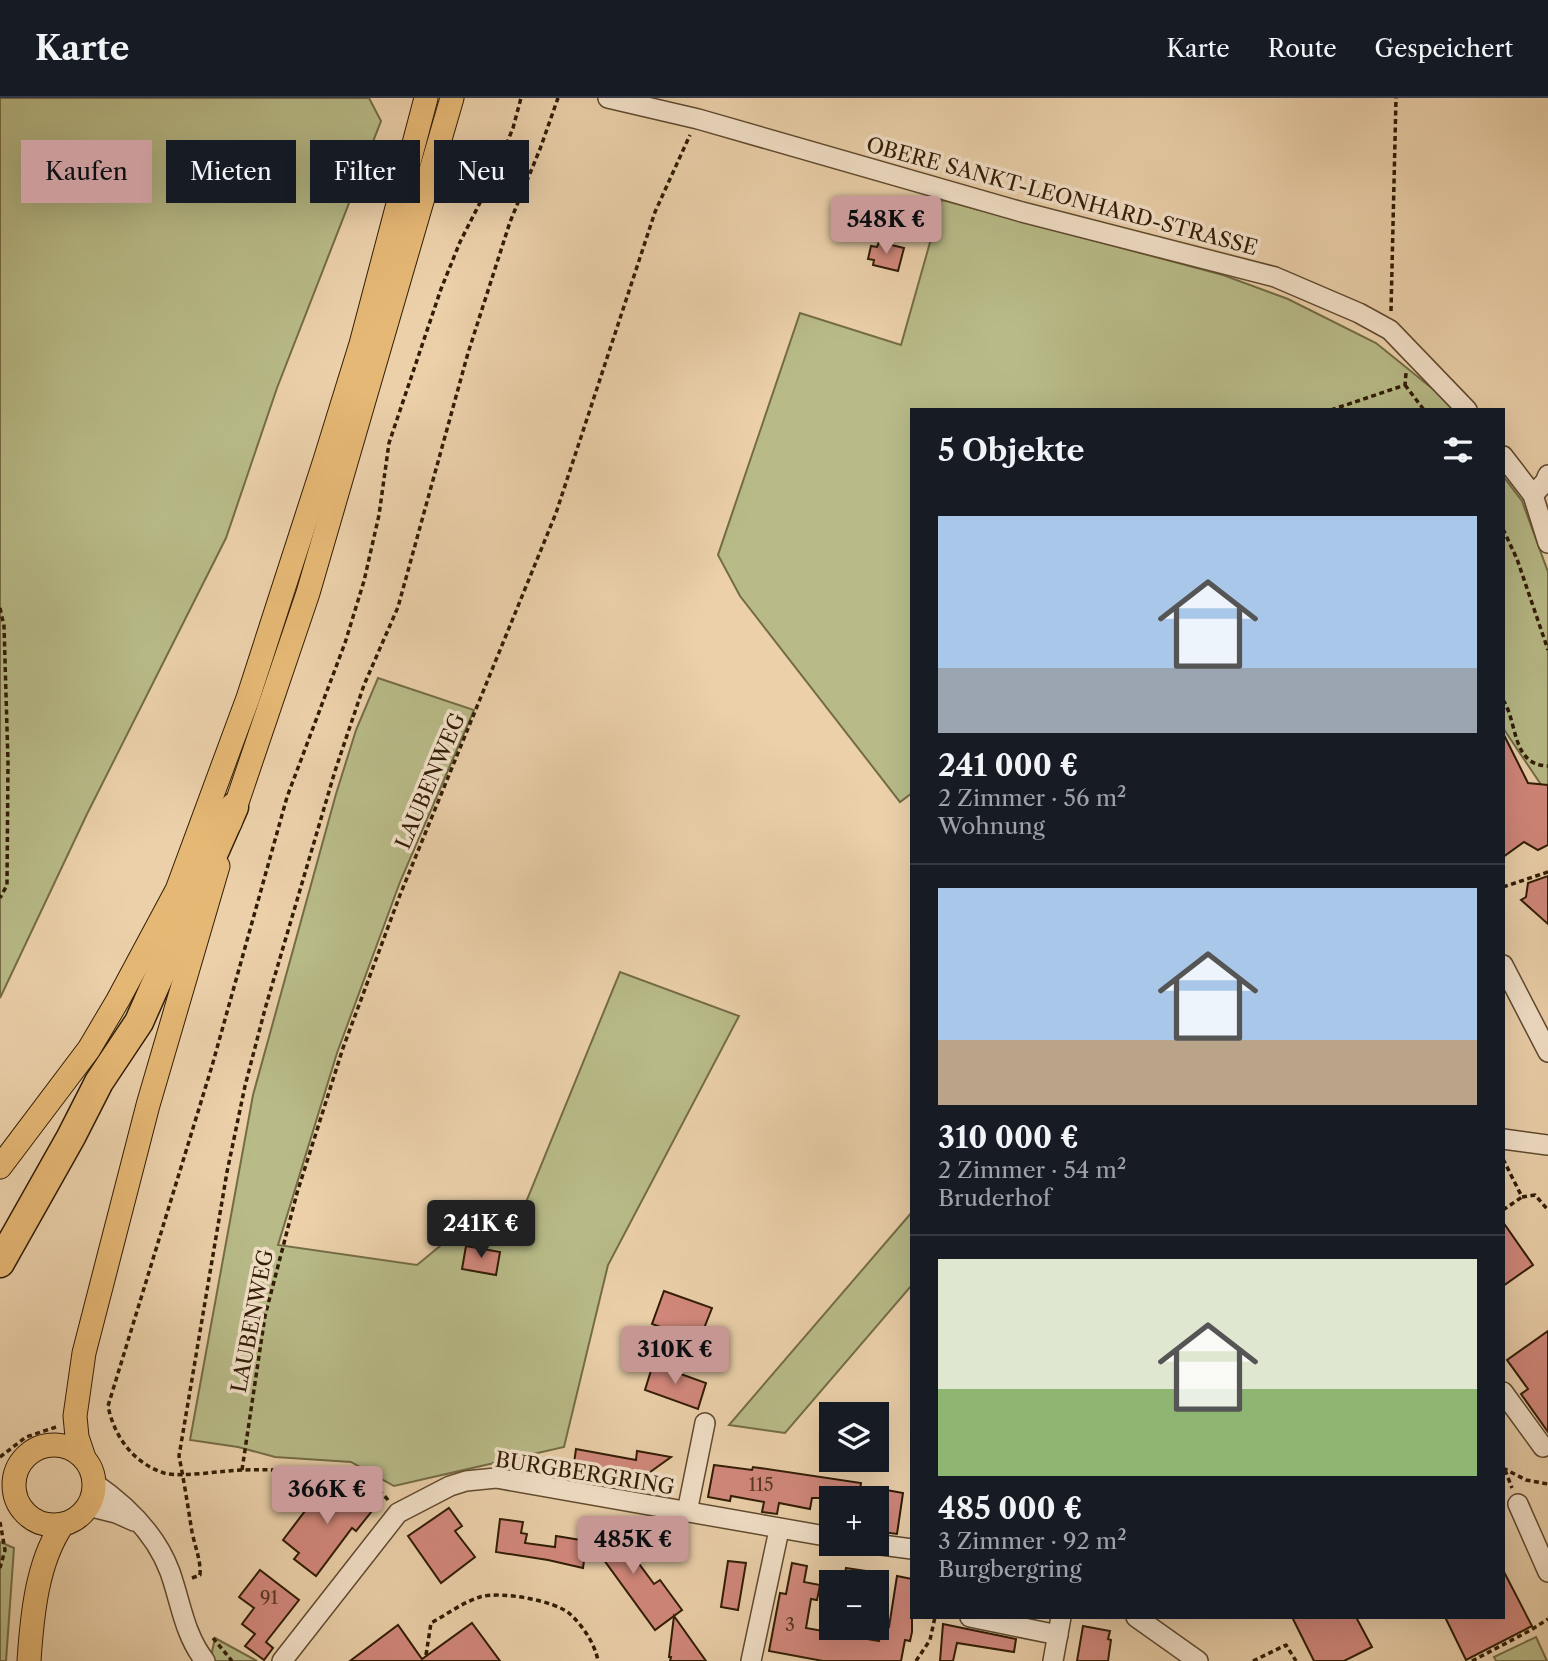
<!DOCTYPE html>
<html lang="de">
<meta charset="utf-8">
<style>
body{margin:0;font-family:"Libre Caslon Text",serif;background:#20242c;color:#f1f3f6;height:100vh;display:flex;flex-direction:column;font-size:26px;white-space:nowrap}
*{box-sizing:border-box;margin:0}
p{font-size:23px;color:#9ea1a6}
.icon{flex:none;width:38px;height:38px;fill:none;stroke:currentColor;stroke-width:2;stroke-linecap:round;stroke-linejoin:round}
.map{position:relative;flex:1;overflow:hidden}
.sheet{position:absolute;left:910px;top:310px;width:595px;height:1211px;display:flex;flex-direction:column;background:#171b24;border-radius:0px;box-shadow:0 7px 28px #0002}
.sheet>*{flex:none}
.top-card{position:absolute;left:21px;top:42px;width:665px;height:63px;display:flex;gap:14px}
.buttons{position:absolute;left:819px;top:1304px;display:grid;gap:14px}
.buttons a{display:grid;place-items:center;width:70px;height:70px;border-radius:0px;background:#171b24;box-shadow:0 7px 28px #0002;font-size:35px}
.price{position:absolute;translate:-50% -60px;padding:0 16px;border-radius:7px;background:#c59692;color:#111;font-size:23px;line-height:46px;filter:drop-shadow(0 2px 4px #0008)}
.price::after{content:'';position:absolute;left:50%;top:42px;width:21px;height:16px;margin-left:-10px;background:inherit;clip-path:polygon(0 0,100% 0,50% 100%)}
.price.current{background:#222;color:#fff}
ul{padding:0;list-style:none}
li{display:grid;align-content:center;gap:14px;height:371px;padding:0 28px}
li+li{border-top:2px solid #363941}
li span{display:grid;place-items:center;height:217px;border-radius:0px;color:#555}
li>.icon{margin-inline-start:auto}
span .icon{width:126px;height:126px;fill:#fffc;stroke-width:1}
li b{font-size:30px}
h2{display:flex;justify-content:space-between;align-items:center;height:84px;padding:0 28px;font-size:30px}
.pill{padding:0 24px;border-radius:0px;background:#171b24;box-shadow:0 7px 28px #0002;font-size:24px;line-height:63px}
.pill.current{background:#c59692;color:#111}
header{display:flex;align-items:center;gap:42px;box-sizing:border-box;height:98px;padding:0 35px;background:#171b24;border-bottom:2px solid #363941}
header strong{font-size:33px}
nav{display:flex;gap:38px;margin-inline-start:auto;font-size:24px}
.map>svg:first-child{display:block}
</style>
<header>
<strong>Karte</strong>
<nav><a>Karte</a><a>Route</a><a>Gespeichert</a></nav>
</header>
<div class="map">
<svg width="1548" height="1563" viewBox="0 0 1548 1563">
<rect width="100%" height="100%" fill="#ebd0aa"/>
<filter id="stains"><feTurbulence type="fractalNoise" baseFrequency=".00286" numOctaves="4"/><feColorMatrix values="0 0 0 0 .2 0 0 0 0 .09 0 0 0 0 .02 0 0 0 .5 -.17"/></filter>
<radialGradient id="worn" r=".72"><stop offset=".6" stop-color="#630" stop-opacity="0"/><stop offset="1" stop-color="#630" stop-opacity=".3"/></radialGradient>
<g fill="#b8bb88" stroke="#746c46" stroke-width="2">
<polygon points="0,0 369,0 381,23 277,290 226,440 87,716 0,900"/>
<polygon points="942,102 1223,177 1288,201 1376,245 1449,304 1455,311 912,312 912,695 900,704 740,498 718,457 800,215 901,247"/>
<polygon points="1503,378 1522,403 1548,474 1548,697 1503,630"/>
<polygon points="378,580 474,612 400,784 337,955 278,1147 417,1167 457,1134 511,1141 620,874 739,918 608,1167 564,1349 394,1388 351,1364 275,1359 238,1349 190,1342 253,997 336,696 356,632"/>
<polygon points="912,1114 912,1187 785,1335 729,1327"/>
<polygon points="0,1444 14,1450 6,1563 0,1563"/>
<polygon points="1536,1539 1547,1563 1496,1563 1494,1559"/>
<polygon points="215,1540 257,1563 210,1563"/>
</g>
<g fill="#d2887c" stroke="#311d05" stroke-width="2">
<polygon points="879,144 904,150 898,173 873,167 874,162 868,161 871,148 877,149"/>
<polygon points="1503,635 1528,685 1548,687 1548,747 1538,752 1524,744 1503,759"/>
<polygon points="1548,778 1548,826 1521,802 1526,799 1528,785"/>
<polygon points="1503,1124 1533,1167 1503,1188"/>
<polygon points="466,1148 500,1154 496,1177 462,1171"/>
<polygon points="664,1193 712,1210 699,1243 652,1226"/>
<polygon points="1548,1233 1548,1334 1521,1296 1528,1291 1507,1262"/>
<polygon points="653,1266 706,1285 698,1311 645,1292"/>
<polygon points="576,1351 636,1362 637,1353 671,1359 639,1382 617,1378 616,1386 581,1380 583,1366 574,1365"/>
<polygon points="714,1367 752,1372 753,1369 861,1385 859,1400 812,1400 810,1411 779,1405 777,1416 762,1414 764,1404 731,1398 730,1403 708,1399"/>
<polygon points="327,1384 335,1391 338,1387 352,1398 356,1393 376,1408 356,1433 352,1430 316,1478 294,1461 299,1455 283,1442"/>
<polygon points="881,1391 903,1395 897,1436 882,1434 883,1425 877,1425"/>
<polygon points="449,1410 462,1428 455,1433 475,1459 441,1485 408,1438"/>
<polygon points="500,1421 523,1424 521,1435 527,1436 525,1445 555,1449 556,1438 587,1443 583,1470 548,1462 496,1454"/>
<polygon points="587,1422 613,1426 608,1456 630,1440 640,1455 634,1459 654,1486 660,1482 682,1512 655,1532 585,1436"/>
<polygon points="728,1463 746,1465 738,1512 721,1509"/>
<polygon points="792,1465 807,1468 804,1484 820,1487 817,1502 811,1501 806,1530 879,1543 882,1528 889,1529 897,1478 912,1481 912,1534 910,1543 905,1542 901,1563 823,1563 769,1553 780,1495 786,1496"/>
<polygon points="846,1470 887,1476 886,1484 844,1484"/>
<polygon points="260,1472 299,1502 266,1544 273,1550 264,1562 245,1548 255,1536 242,1526 254,1510 239,1499"/>
<polygon points="1503,1472 1532,1528 1466,1562 1445,1519 1503,1519"/>
<polygon points="674,1518 706,1563 670,1563 671,1559 669,1559"/>
<polygon points="1292,1519 1356,1519 1372,1549 1344,1563 1314,1563"/>
<polygon points="472,1525 500,1563 350,1563 398,1527 422,1561"/>
<polygon points="943,1526 1016,1541 1014,1554 957,1545 953,1563 940,1563"/>
<polygon points="1083,1528 1110,1533 1108,1541 1111,1542 1108,1563 1077,1563"/>
</g>
<g fill="none" stroke-linecap="round" stroke-linejoin="round">
<defs>
<g id="minor">
<polyline points="608,0 698,21 1022,114 1275,179 1359,215 1390,232 1467,312"/>
<polyline points="1503,358 1533,397 1548,445"/>
<polyline points="1533,397 1545,384 1548,377"/>
<polyline points="1503,867 1548,954"/>
<polyline points="1503,1041 1548,1047"/>
<polyline points="1503,1294 1543,1349"/>
<path d="M 94,1385 C 126,1407 156,1436 170,1474 C 181,1505 184,1536 205,1563"/>
<polyline points="1518,1406 1548,1474"/>
<polyline points="88,1408 116,1415 134,1423"/>
<polyline points="687,1414 705,1325"/>
<polyline points="874,1446 912,1451"/>
<polyline points="970,1519 1058,1537"/>
<polyline points="1136,1519 1198,1563"/>
<polyline points="282,1563 398,1415 450,1388 466,1383 496,1380 831,1439"/>
<polyline points="751,1563 779,1432"/>
<polyline points="1053,1563 1061,1519"/>
</g>
<g id="major">
<polyline points="230,725 308,495 452,0"/>
<polyline points="0,1069 89,951 118,902 177,792 248,600 325,362 361,246 426,0"/>
<circle cx="54" cy="1387" r="40"/>
<polyline points="84,1360 77,1339 75,1318 84,1255 148,1007 218,768"/>
<path d="M 29,1563 C 32,1518 37,1463 63,1426"/>
</g>
<polyline id="highway" points="0,1165 71,1039 99,984 139,924 234,709"/>
</defs>
<use href="#minor" stroke="#604a2e" stroke-width="22"/>
<use href="#major" stroke="#311d05" stroke-width="25"/>
<use href="#highway" stroke="#311d05" stroke-width="31"/>
<g stroke="#311d05" stroke-width="3.5" stroke-dasharray="5 3.5" stroke-linecap="butt">
<polyline points="1391,213 1396,0"/>
<polyline points="1405,287 1424,312"/>
<polyline points="1331,312 1405,287 1406,275"/>
<polyline points="1503,431 1517,461 1548,552"/>
<polyline points="0,510 4,528 8,664 7,787 0,800"/>
<path d="M 1503,602 C 1518,624 1511,667 1548,668"/>
<polyline points="1503,789 1548,774"/>
<polyline points="1503,1061 1522,1099 1535,1097 1548,1112"/>
<polyline points="1503,1112 1522,1099"/>
<polyline points="0,1359 26,1339 56,1329"/>
<polyline points="1503,1370 1526,1382 1548,1386"/>
<polyline points="242,1372 265,1218 297,1095 343,950 400,797 556,415 655,114 690,37"/>
<polyline points="1505,1372 1512,1390"/>
<path d="M 388,1402 C 376,1386 354,1381 336,1378 C 305,1373 275,1371 245,1372 C 223,1372 183,1380 164,1375 C 133,1365 114,1338 108,1308 L 212,968 L 287,699 L 345,545 L 364,483 L 379,417 L 389,345 L 441,191 L 460,144 L 493,79 L 513,30 L 521,0"/>
<polyline points="0,1424 5,1452 0,1470"/>
<path d="M 192,1480 L 200,1477 C 201,1462 195,1449 192,1434 C 188,1409 184,1383 179,1358 L 227,1074 L 245,988 L 265,911 L 335,673 L 364,587 L 398,509 L 468,255 L 510,124 L 540,51 L 558,0"/>
<polyline points="213,1540 232,1563"/>
<path d="M 426,1557 L 431,1525 C 446,1517 463,1504 480,1499 C 500,1493 554,1502 570,1516 C 583,1528 595,1546 598,1563"/>
<polyline points="916,1563 930,1542 935,1519"/>
<polyline points="1253,1563 1286,1547 1296,1563"/>
<polyline points="1472,1563 1531,1532 1548,1521"/>
</g>
<use href="#minor" stroke="#f2e0c8" stroke-width="19"/>
<use href="#major" stroke="#e6b875" stroke-width="23"/>
<use href="#highway" stroke="#e6b875" stroke-width="28"/>
</g>
<g text-anchor="middle" dominant-baseline="central" stroke-width="7" stroke-linejoin="round" paint-order="stroke">
<g font-size="18" fill="#593823">
<text x="761" y="1387">115</text>
<text x="269" y="1500">91</text>
<text x="790" y="1527">3</text>
</g>
<g font-size="21" fill="#311d05" stroke="#f2e0c8">
<text transform="translate(1062 98) rotate(15)">OBERE SANKT-LEONHARD-STRASSE</text>
<text transform="translate(430 683) rotate(-67)">LAUBENWEG</text>
<text transform="translate(252 1223) rotate(-79)">LAUBENWEG</text>
<text transform="translate(585 1375) rotate(9)">BURGBERGRING</text>
</g>
</g>
<rect width="100%" height="100%" filter="url(#stains)"/>
<rect width="100%" height="100%" fill="url(#worn)"/>
</svg>
<div class="buttons">
<a><svg class="icon" aria-label="layers" viewBox="0 0 24 24"><path d="M12 4l9 5-9 5-9-5zM3 14l9 5 9-5"/></svg></a>
<a>+</a>
<a>−</a>
</div>
<b class="price" style="left:886px;top:158px">548K €</b>
<b class="price current" style="left:481px;top:1162px">241K €</b>
<b class="price" style="left:675px;top:1288px">310K €</b>
<b class="price" style="left:327px;top:1428px">366K €</b>
<b class="price" style="left:633px;top:1478px">485K €</b>
<div class="top-card">
<a class="pill current">Kaufen</a>
<a class="pill">Mieten</a>
<a class="pill">Filter</a>
<a class="pill">Neu</a>
</div>
<section class="sheet">
<h2>5 Objekte<svg class="icon" aria-label="filters" viewBox="0 0 24 24"><path d="M4 7h16M4 17h16"/><circle cx="9" cy="7" r="2"/><circle cx="15" cy="17" r="2"/></svg></h2>
<ul>
<li><span style="background:linear-gradient(#a9c7e8 70%,#9aa5b1 0)"><svg class="icon" aria-label="home" viewBox="0 0 24 24"><path d="M3 11l9-7 9 7M6 9v11h12V9"/></svg></span><div><b>241 000 €</b><p>2 Zimmer · 56 m²</p><p>Wohnung</p></div></li>
<li><span style="background:linear-gradient(#a9c7e8 70%,#b9a48a 0)"><svg class="icon" aria-label="home" viewBox="0 0 24 24"><path d="M3 11l9-7 9 7M6 9v11h12V9"/></svg></span><div><b>310 000 €</b><p>2 Zimmer · 54 m²</p><p>Bruderhof</p></div></li>
<li><span style="background:linear-gradient(#dfe7d0 60%,#8fb573 0)"><svg class="icon" aria-label="home" viewBox="0 0 24 24"><path d="M3 11l9-7 9 7M6 9v11h12V9"/></svg></span><div><b>485 000 €</b><p>3 Zimmer · 92 m²</p><p>Burgbergring</p></div></li>
</ul>
</section>
</div>
